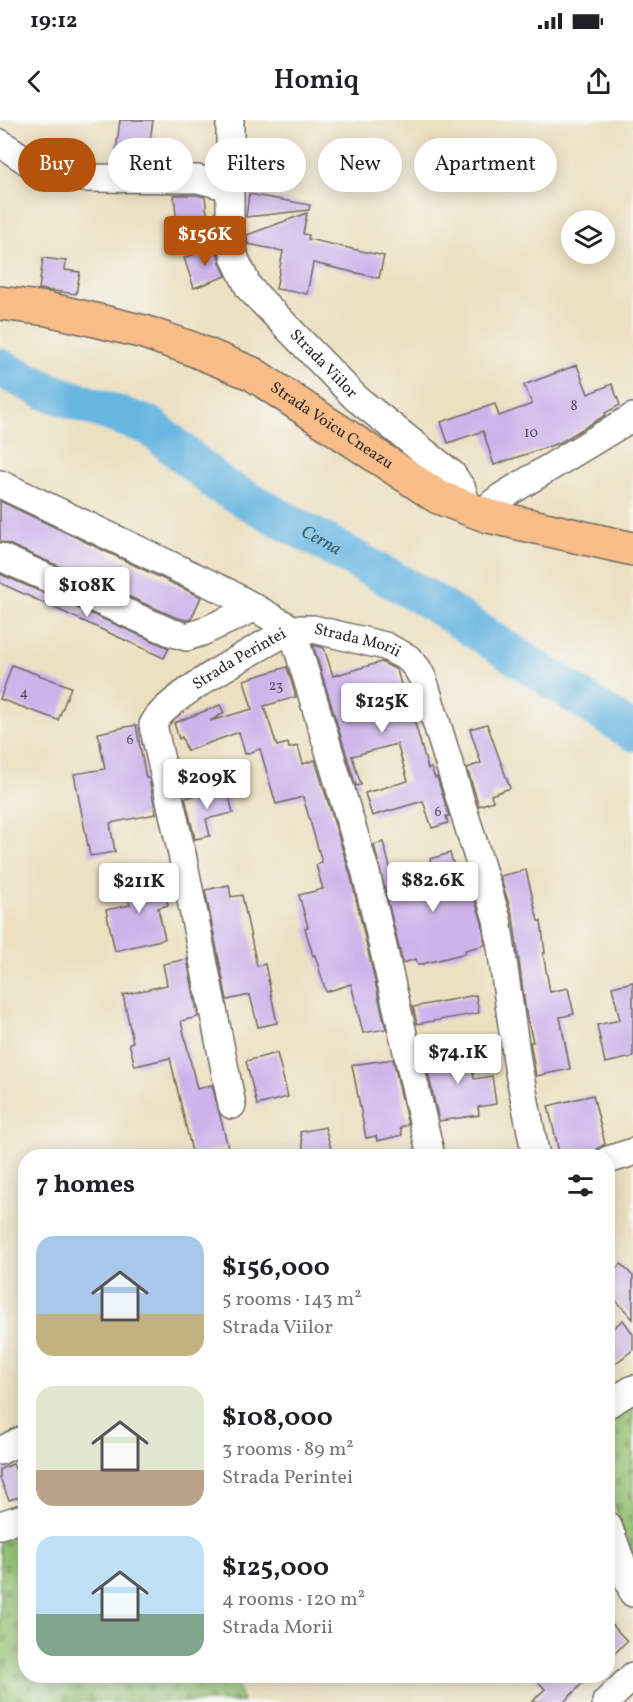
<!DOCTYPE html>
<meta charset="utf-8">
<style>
body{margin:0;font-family:Vollkorn,serif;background:#f6f6f6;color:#202124;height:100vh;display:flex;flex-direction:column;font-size:22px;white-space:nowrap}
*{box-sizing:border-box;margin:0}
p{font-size:20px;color:#757577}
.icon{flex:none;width:33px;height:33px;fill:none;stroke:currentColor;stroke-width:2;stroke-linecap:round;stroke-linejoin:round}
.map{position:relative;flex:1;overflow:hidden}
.sheet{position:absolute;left:18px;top:1029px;width:597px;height:534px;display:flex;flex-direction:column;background:#fff;border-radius:24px;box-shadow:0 3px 15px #0003}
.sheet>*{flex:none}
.hud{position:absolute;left:18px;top:18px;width:597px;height:54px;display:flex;gap:12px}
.tools{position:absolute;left:561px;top:90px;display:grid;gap:12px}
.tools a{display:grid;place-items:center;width:54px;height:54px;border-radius:50%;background:#fff;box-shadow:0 3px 15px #0003;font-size:30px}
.price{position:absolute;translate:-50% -51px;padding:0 14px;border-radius:6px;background:#fff;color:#222;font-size:20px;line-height:39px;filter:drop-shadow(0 2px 3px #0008)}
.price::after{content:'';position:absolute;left:50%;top:36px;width:18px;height:14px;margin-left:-9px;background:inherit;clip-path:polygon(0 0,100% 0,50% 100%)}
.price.on{background:#b45309;color:#fff}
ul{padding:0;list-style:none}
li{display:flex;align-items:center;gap:18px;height:150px;padding:0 18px}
li span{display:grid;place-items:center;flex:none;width:168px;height:120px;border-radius:18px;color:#555}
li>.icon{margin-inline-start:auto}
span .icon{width:72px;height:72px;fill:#fffc;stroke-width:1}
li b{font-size:26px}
h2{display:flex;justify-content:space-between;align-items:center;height:72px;padding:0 18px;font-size:26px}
.pill{padding:0 21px;border-radius:27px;background:#fff;box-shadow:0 3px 15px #0003;font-size:21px;line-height:54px}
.pill.on{background:#b45309;color:#fff}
.status{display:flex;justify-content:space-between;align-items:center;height:42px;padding:0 30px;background:#fff;direction:ltr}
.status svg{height:16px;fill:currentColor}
header{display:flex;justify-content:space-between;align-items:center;height:78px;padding:0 18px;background:#fff;font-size:27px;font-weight:600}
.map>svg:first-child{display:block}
</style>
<div class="status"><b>19:12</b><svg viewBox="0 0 49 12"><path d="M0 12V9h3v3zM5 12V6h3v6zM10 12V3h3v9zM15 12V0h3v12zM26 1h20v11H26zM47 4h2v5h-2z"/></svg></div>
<header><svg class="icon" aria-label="back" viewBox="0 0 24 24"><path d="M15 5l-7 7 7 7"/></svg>Homiq<svg class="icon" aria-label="share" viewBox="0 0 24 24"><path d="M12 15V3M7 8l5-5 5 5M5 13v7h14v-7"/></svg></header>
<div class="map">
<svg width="633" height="1582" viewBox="0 0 633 1582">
<defs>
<pattern id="cemetery-stones" width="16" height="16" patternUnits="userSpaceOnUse" patternTransform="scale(1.5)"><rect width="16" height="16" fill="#96c574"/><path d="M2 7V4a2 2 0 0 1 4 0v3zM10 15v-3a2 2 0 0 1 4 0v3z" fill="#81a965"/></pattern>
</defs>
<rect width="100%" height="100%" fill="#f6f6f2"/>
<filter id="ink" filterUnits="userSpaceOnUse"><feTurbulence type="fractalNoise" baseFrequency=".0167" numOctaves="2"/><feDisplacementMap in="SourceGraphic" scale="12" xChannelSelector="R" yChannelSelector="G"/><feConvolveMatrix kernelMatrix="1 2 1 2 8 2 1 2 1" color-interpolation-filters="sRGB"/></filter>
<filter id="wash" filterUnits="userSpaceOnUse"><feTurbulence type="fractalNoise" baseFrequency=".008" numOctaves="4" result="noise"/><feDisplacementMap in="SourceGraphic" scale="24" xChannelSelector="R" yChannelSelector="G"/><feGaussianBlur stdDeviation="1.35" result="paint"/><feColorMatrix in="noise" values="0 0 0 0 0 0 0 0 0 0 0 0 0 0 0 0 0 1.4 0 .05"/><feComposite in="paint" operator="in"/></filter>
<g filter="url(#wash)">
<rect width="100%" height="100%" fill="#ece0c1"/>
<g fill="url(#cemetery-stones)" stroke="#607850" stroke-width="1.5">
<polygon points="633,1280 633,1437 608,1369 608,1292"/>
<polygon points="25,1406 26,1556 234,1556 243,1582 0,1582 0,1414"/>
</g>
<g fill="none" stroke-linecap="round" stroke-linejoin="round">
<path stroke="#66b6e1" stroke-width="39" id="s1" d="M 0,248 L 47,271 L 150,306 L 220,365 L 431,481 L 633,612"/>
</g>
<g id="blocks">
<g fill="#ceb3eb">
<polygon points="120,0 153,0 148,35 116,31"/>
<polygon points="249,74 310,85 309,90 246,97"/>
<polygon points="174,75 196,75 205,77 208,101 177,104"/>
<polygon points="307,93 303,114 309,115 308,119 384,136 379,158 313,143 307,174 276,169 283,131 248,124 247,115"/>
<polygon points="216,126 220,142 226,156 194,168 184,138"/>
<polygon points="43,138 66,141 65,150 80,152 76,174 39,169"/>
<polygon points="577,245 588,274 612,264 620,285 605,293 606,295 559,323 494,345 483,311 448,323 441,302 495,284 499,296 532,284 524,265"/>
<polygon points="0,381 201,477 191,499 187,500 175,497 6,423 0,422"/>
<polygon points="0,454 169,528 164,538 0,463"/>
<polygon points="313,525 324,528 333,556 381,542 397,550 410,597 413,596 428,649 431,648 435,658 437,657 449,696 446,696 448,703 432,708 423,681 372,696 365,673 408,661 397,624 352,636 361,665 356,666"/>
<polygon points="12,545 71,567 58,600 0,579"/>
<polygon points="287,547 296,577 264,586 277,626 288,623 289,628 298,626 303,644 315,640 351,757 386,909 363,913 351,864 326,872 315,835 313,836 305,808 308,807 299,775 323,769 316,745 322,742 303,677 276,684 260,629 245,634 239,612 187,631 182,617 179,619 174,603 220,585 224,593 210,601 252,589 244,560"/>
<polygon points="487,604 510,668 491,675 493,681 479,686 467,648 481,643 470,609"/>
<polygon points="136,605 146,658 149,658 156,694 110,703 115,732 90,736 74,654 105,649 98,613"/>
<polygon points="227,668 233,693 206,699 210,716 195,719 185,678"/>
<polygon points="383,722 392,754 395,753 399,772 436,763 430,739 450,733 458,761 468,759 482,802 485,825 465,830 466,833 418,845 416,839 403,843 374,725"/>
<polygon points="526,750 538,801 541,801 545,833 543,833 550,872 568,868 574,894 560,897 570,949 536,956 530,922 533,922 526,893 513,797 500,756"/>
<polygon points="151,753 153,763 162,761 168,785 158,788 165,819 115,831 106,790 130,785 123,761"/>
<polygon points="229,765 231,777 242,775 257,846 265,844 277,903 258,907 250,875 227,880 205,770"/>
<polygon points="187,839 198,897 181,901 197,969 212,965 228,1027 193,1036 170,938 135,946 129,923 133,922 123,875 167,865 163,844"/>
<polygon points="633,862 633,937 605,943 597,905 620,900 612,867"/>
<polygon points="476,875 479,893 417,904 413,887"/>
<polygon points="469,928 474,959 492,956 496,984 478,987 479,995 439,1001 424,935"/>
<polygon points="277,933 288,977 257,985 246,941"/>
<polygon points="393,939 408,1005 400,1007 402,1015 377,1021 376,1016 366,1018 352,945"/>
<polygon points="593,975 605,1024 597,1029 594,1034 589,1035 588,1032 560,1036 548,986"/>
<polygon points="325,1007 333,1036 305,1036 300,1012"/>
<polygon points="621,1144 633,1156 633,1199 608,1172 608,1157"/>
<polygon points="623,1200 633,1214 633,1230 608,1249 608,1212"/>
<polygon points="13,1344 26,1375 9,1380 0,1358 0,1349"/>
<polygon points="608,1500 627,1521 608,1540"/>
<polygon points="533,1556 590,1556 564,1582 532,1582 545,1569"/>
</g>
</g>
</g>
<g filter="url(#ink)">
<use href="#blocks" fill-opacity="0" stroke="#6f6a60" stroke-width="1.5"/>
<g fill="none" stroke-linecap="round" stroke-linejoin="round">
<defs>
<g id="minor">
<path id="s2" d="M 230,0 L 230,109 L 235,139 L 249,168 L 356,278 L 452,354 L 462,369 L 468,389"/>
<polyline points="0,23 30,43 55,54 83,58 198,59 229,67"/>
<path id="s3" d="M 0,364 L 227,472 L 292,509 L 313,509 L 385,526 L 408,538 L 417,548 L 423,559 L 497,799 L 518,947 L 536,1036"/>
<polyline points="488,396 492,384 501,377 633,297"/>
<polyline points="0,437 170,512 187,517 202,512 254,488"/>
<path id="s4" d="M 232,985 L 182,734 L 153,605 C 162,579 263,525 292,509 L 366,753 L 431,1036"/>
<polyline points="608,1040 633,1032"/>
<polyline points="608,1284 633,1269"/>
<polyline points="0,1331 26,1318"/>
<polyline points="0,1405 26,1397"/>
<polyline points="608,1406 633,1473"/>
<polyline points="606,1582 633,1556"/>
</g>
<g id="major">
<path id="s5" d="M 0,183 L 47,189 L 91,199 L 144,212 L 190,228 L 253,254 L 438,377 L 488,396 L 633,429"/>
</g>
</defs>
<use href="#minor" stroke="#6f6a60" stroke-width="30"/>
<use href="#major" stroke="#6f6a60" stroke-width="36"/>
<use href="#minor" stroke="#fff" stroke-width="27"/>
<use href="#major" stroke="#f8bd89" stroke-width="33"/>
</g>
</g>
<g text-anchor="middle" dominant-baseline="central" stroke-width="4.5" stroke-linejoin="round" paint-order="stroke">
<g font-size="14" fill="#544d5b">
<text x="574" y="286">8</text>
<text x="531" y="313">10</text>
<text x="276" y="566">23</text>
<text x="24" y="573">4</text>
<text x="130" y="620">6</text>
<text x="438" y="692">6</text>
</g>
<g font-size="16" fill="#2b2b2b" stroke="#f6f6f2">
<text stroke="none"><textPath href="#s2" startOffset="278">Strada Viilor</textPath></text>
<text stroke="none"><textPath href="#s5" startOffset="358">Strada Voicu Cneazu</textPath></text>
<text stroke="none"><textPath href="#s3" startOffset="393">Strada Morii</textPath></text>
<text stroke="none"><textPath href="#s4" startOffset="498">Strada Perintei</textPath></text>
</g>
<g font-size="18" font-style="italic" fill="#405c6b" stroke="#f6f6f2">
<text stroke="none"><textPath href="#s1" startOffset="368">Cerna</textPath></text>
</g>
</g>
</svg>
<div class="tools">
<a><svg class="icon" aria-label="layers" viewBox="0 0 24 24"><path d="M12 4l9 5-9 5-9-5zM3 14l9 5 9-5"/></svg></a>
</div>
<b class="price on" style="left:205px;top:147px">$156K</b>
<b class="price" style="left:87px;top:498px">$108K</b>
<b class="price" style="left:382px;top:614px">$125K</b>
<b class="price" style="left:207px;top:690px">$209K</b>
<b class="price" style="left:433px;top:793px">$82.6K</b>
<b class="price" style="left:139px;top:794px">$211K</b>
<b class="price" style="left:458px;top:965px">$74.1K</b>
<div class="hud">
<a class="pill on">Buy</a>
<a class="pill">Rent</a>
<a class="pill">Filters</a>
<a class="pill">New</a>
<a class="pill">Apartment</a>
</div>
<section class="sheet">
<h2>7 homes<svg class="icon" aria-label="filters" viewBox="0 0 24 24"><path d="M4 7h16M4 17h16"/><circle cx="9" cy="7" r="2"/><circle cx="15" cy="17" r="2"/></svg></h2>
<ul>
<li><span style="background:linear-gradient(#a9c7e8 65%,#c2b280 0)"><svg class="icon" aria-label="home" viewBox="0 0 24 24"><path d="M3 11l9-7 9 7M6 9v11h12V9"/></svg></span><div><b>$156,000</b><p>5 rooms · 143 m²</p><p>Strada Viilor</p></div></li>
<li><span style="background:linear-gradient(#dfe7d0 70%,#b9a48a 0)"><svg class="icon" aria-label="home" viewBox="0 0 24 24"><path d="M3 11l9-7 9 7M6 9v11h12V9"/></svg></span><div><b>$108,000</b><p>3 rooms · 89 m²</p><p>Strada Perintei</p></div></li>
<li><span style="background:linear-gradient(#bfe0f5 65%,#7fa58c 0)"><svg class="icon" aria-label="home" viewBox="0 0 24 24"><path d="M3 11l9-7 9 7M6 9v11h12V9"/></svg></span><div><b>$125,000</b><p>4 rooms · 120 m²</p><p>Strada Morii</p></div></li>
</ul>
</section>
</div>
